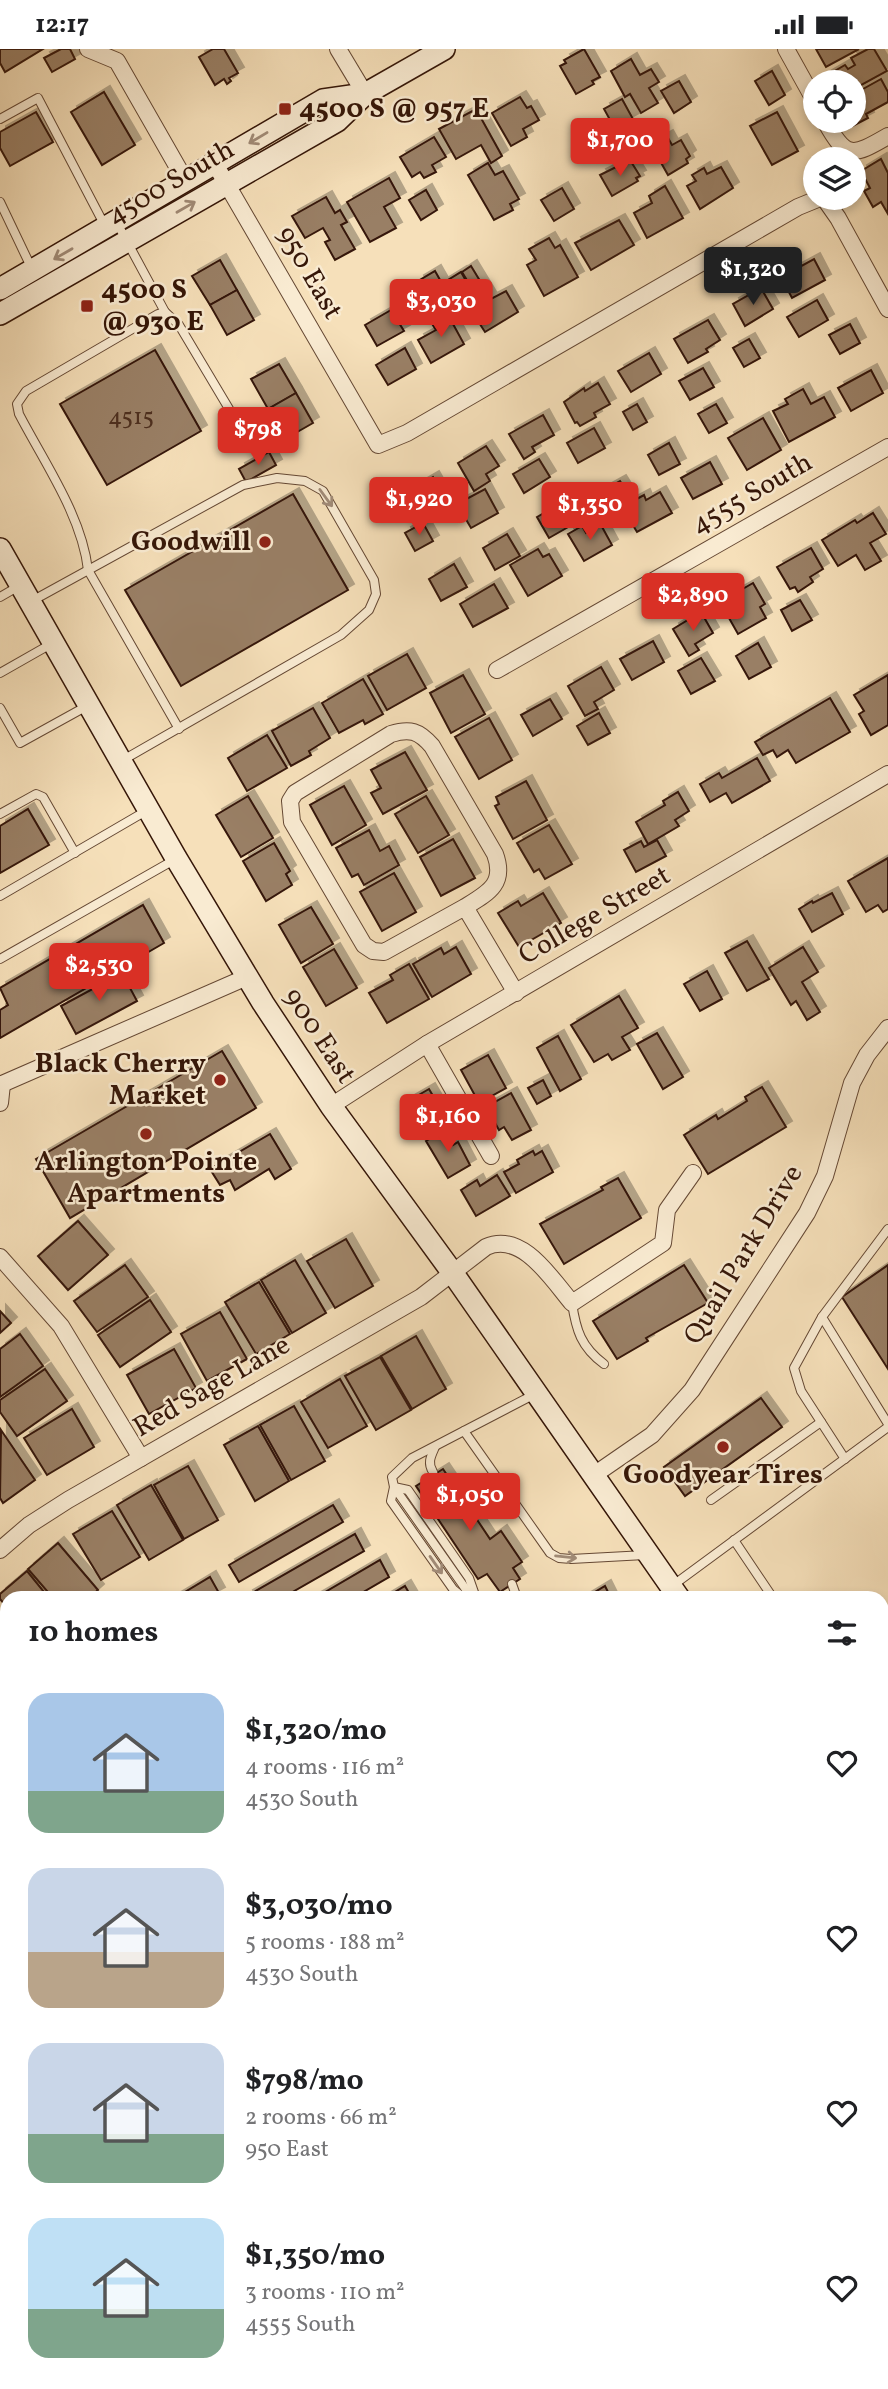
<!DOCTYPE html>
<meta charset="utf-8">
<style>
body{margin:0;font-family:Vollkorn,serif;background:#f2f2f2;color:#202124;height:100vh;display:flex;flex-direction:column;font-size:26px;white-space:nowrap}
*{box-sizing:border-box;margin:0}
p{font-size:23px;color:#757577}
.icon{flex:none;width:38px;height:38px;fill:none;stroke:currentColor;stroke-width:2;stroke-linecap:round;stroke-linejoin:round}
.map{position:relative;flex:1;overflow:hidden}
.drawer{position:absolute;left:0px;top:1542px;width:889px;height:800px;display:flex;flex-direction:column;background:#fff;border-radius:21px 21px 0 0;box-shadow:0 4px 10px #0003}
.drawer>*{flex:none}
.fabs{position:absolute;left:803px;top:21px;display:grid;gap:14px}
.fabs a{display:grid;place-items:center;width:63px;height:63px;border-radius:50%;background:#fff;box-shadow:0 4px 10px #0003;font-size:35px}
.price{position:absolute;translate:-50% -60px;padding:0 16px;border-radius:7px;background:#d93025;color:#fff;font-size:23px;line-height:46px;filter:drop-shadow(0 2px 4px #0008)}
.price::after{content:'';position:absolute;left:50%;top:42px;width:21px;height:16px;margin-left:-10px;background:inherit;clip-path:polygon(0 0,100% 0,50% 100%)}
.price.active{background:#222;color:#fff}
ul{padding:0;list-style:none}
li{display:flex;align-items:center;gap:21px;height:175px;padding:0 28px}
li span{display:grid;place-items:center;flex:none;width:196px;height:140px;border-radius:21px;color:#555}
li>.icon{margin-inline-start:auto}
span .icon{width:84px;height:84px;fill:#fffc;stroke-width:1}
li b{font-size:30px}
h2{display:flex;justify-content:space-between;align-items:center;height:84px;padding:0 28px;font-size:30px}
.status{display:flex;justify-content:space-between;align-items:center;height:49px;padding:0 35px;background:#fff;direction:ltr}
.status svg{height:19px;fill:currentColor}
.map>svg:first-child{display:block}
</style>
<div class="status"><b>12:17</b><svg viewBox="0 0 49 12"><path d="M0 12V9h3v3zM5 12V6h3v6zM10 12V3h3v9zM15 12V0h3v12zM26 1h20v11H26zM47 4h2v5h-2z"/></svg></div>
<div class="map">
<svg width="888" height="2340" viewBox="0 0 888 2340">
<defs>
<filter id="shadow"><feDropShadow dx="6" dy="-6" stdDeviation="0" flood-color="#0004"/></filter>
</defs>
<rect width="100%" height="100%" fill="#f6e0ba"/>
<filter id="stains"><feTurbulence type="fractalNoise" baseFrequency=".00286" numOctaves="4"/><feColorMatrix values="0 0 0 0 .2 0 0 0 0 .09 0 0 0 0 .02 0 0 0 .5 -.17"/></filter>
<radialGradient id="worn" r=".72"><stop offset=".6" stop-color="#630" stop-opacity="0"/><stop offset="1" stop-color="#630" stop-opacity=".3"/></radialGradient>
<g fill="#997f65" stroke="#351608" stroke-width="2" filter="url(#shadow)">
<polygon points="0,0 43,0 5,23 0,14"/>
<polygon points="61,0 70,0 75,10 52,23 44,9"/>
<polygon points="213,0 224,0 238,24 229,29 231,32 227,35 224,30 215,36 199,8"/>
<polygon points="584,0 600,28 592,32 594,35 576,45 560,17 566,14 564,11"/>
<polygon points="816,0 859,0 826,18"/>
<polygon points="868,0 874,0 887,22 854,40 854,33 830,33 826,27 845,16 848,20 855,16 851,9"/>
<polygon points="631,10 640,26 651,20 659,33 649,39 658,54 641,64 630,45 625,48 611,22"/>
<polygon points="772,22 785,46 769,56 755,32"/>
<polygon points="881,30 888,43 888,53 866,65 868,69 847,80 842,72 854,72 854,45"/>
<polygon points="679,32 691,53 674,64 661,42"/>
<polygon points="104,43 135,96 102,116 71,63"/>
<polygon points="520,48 527,59 531,57 539,71 523,80 527,88 511,97 492,64"/>
<polygon points="622,50 633,70 615,80 604,60"/>
<polygon points="476,60 502,107 491,114 481,96 456,110 439,80"/>
<polygon points="36,63 53,93 10,117 0,99 0,83"/>
<polygon points="777,63 798,102 772,116 750,77"/>
<polygon points="667,87 672,96 681,91 690,107 686,110 688,114 668,126 651,96"/>
<polygon points="434,88 446,108 432,116 436,123 424,129 420,123 412,128 400,108"/>
<polygon points="881,110 888,124 888,165 881,153 873,158 864,142 870,139 861,122"/>
<polygon points="630,111 640,127 636,129 638,132 612,147 600,126"/>
<polygon points="488,114 495,126 503,122 519,150 510,155 513,161 494,171 468,126"/>
<polygon points="721,118 733,139 700,160 687,137 696,132 692,126 704,119 707,125"/>
<polygon points="389,129 400,149 384,158 396,179 370,193 347,153"/>
<polygon points="665,137 683,169 647,189 634,164 652,154 649,147"/>
<polygon points="562,139 574,160 554,172 541,151"/>
<polygon points="426,141 437,161 421,171 409,151"/>
<polygon points="326,148 335,164 340,161 347,173 341,176 355,200 335,211 325,193 330,191 323,179 305,189 292,167"/>
<polygon points="619,171 634,196 591,221 575,194"/>
<polygon points="549,189 555,199 560,196 578,228 544,247 527,216 536,211 529,200"/>
<polygon points="814,210 825,231 792,249 781,228"/>
<polygon points="220,211 237,241 210,256 192,227"/>
<polygon points="471,217 491,250 506,242 518,263 485,283 467,255 477,248 462,223"/>
<polygon points="435,222 448,245 431,255 418,232"/>
<polygon points="461,223 473,244 456,255 443,234"/>
<polygon points="761,239 773,260 745,277 733,255"/>
<polygon points="237,241 254,271 227,286 210,256"/>
<polygon points="817,251 828,271 799,288 787,268"/>
<polygon points="391,261 404,282 377,297 365,276"/>
<polygon points="447,264 464,295 431,314 418,291 436,281 431,273"/>
<polygon points="708,271 720,291 706,300 708,303 688,314 674,290"/>
<polygon points="850,275 860,294 840,305 829,286"/>
<polygon points="749,290 760,309 744,318 733,299"/>
<polygon points="405,299 416,320 388,336 376,316"/>
<polygon points="155,301 201,382 107,436 60,355"/>
<polygon points="649,304 661,325 631,343 618,322"/>
<polygon points="279,315 296,344 268,360 251,330"/>
<polygon points="703,319 714,338 690,351 679,332"/>
<polygon points="871,321 883,344 851,362 838,339"/>
<polygon points="598,334 610,355 594,364 596,368 580,377 577,373 575,374 564,353 584,339 585,342"/>
<polygon points="803,340 811,355 824,348 835,368 789,393 773,362 788,355 785,350"/>
<polygon points="296,344 313,374 285,390 268,360"/>
<polygon points="637,355 647,373 633,381 623,363"/>
<polygon points="716,355 727,374 709,384 698,365"/>
<polygon points="543,366 554,386 532,398 535,403 524,410 509,385"/>
<polygon points="763,369 781,401 747,421 728,389"/>
<polygon points="594,379 605,399 578,414 567,394"/>
<polygon points="669,394 680,415 659,426 648,406"/>
<polygon points="486,397 499,417 486,425 490,432 474,442 458,414"/>
<polygon points="269,403 276,416 246,433 239,420"/>
<polygon points="539,410 550,428 524,444 513,425"/>
<polygon points="710,413 722,435 693,450 681,429"/>
<polygon points="433,428 445,449 416,465 404,445"/>
<polygon points="620,432 631,450 607,464 597,445"/>
<polygon points="485,440 498,464 471,479 457,455"/>
<polygon points="660,443 672,464 637,483 622,458 644,446 646,451"/>
<polygon points="293,445 348,541 181,637 125,541"/>
<polygon points="565,452 577,473 549,489 537,468"/>
<polygon points="873,464 886,485 870,494 881,512 865,521 856,506 838,517 822,491 855,471 857,474"/>
<polygon points="423,474 433,492 415,502 405,484"/>
<polygon points="601,476 612,496 584,512 568,485 582,477 586,484"/>
<polygon points="507,485 520,507 495,521 483,499"/>
<polygon points="811,499 823,520 810,528 813,533 798,543 795,538 790,540 777,518"/>
<polygon points="538,500 543,508 549,505 562,527 528,547 510,516"/>
<polygon points="454,515 467,538 441,552 429,530"/>
<polygon points="753,534 765,555 760,558 766,569 738,585 720,553"/>
<polygon points="494,535 508,559 473,578 460,555"/>
<polygon points="800,551 812,571 792,582 781,561"/>
<polygon points="701,563 713,584 695,595 699,601 689,607 673,580"/>
<polygon points="653,592 664,613 632,631 620,610"/>
<polygon points="758,594 771,618 749,630 736,607"/>
<polygon points="407,605 426,639 387,661 368,627"/>
<polygon points="701,609 715,632 691,645 678,622"/>
<polygon points="601,618 614,641 594,653 598,660 585,667 568,637"/>
<polygon points="463,626 485,665 451,684 430,644"/>
<polygon points="888,626 888,676 871,686 859,665 864,662 854,646"/>
<polygon points="363,630 383,665 365,675 363,671 339,684 322,654"/>
<polygon points="830,649 850,683 796,714 788,701 777,708 773,701 763,706 755,693"/>
<polygon points="550,650 562,670 533,687 521,666"/>
<polygon points="313,659 330,689 309,702 311,706 291,717 272,682"/>
<polygon points="599,664 610,684 588,696 577,677"/>
<polygon points="489,669 512,711 479,730 455,688"/>
<polygon points="267,686 287,719 247,742 228,709"/>
<polygon points="405,703 427,741 383,765 371,744 381,739 371,721"/>
<polygon points="757,709 770,732 732,754 726,744 710,753 700,735 719,724 722,729"/>
<polygon points="526,732 547,771 513,790 495,757 499,755 496,748"/>
<polygon points="344,737 366,776 332,796 310,756"/>
<polygon points="678,743 689,762 675,771 679,777 648,795 636,773 665,756 663,752"/>
<polygon points="248,747 273,789 241,808 216,766"/>
<polygon points="426,747 449,786 418,804 395,765"/>
<polygon points="28,760 49,796 0,824 0,777"/>
<polygon points="549,776 572,815 545,830 539,820 534,823 517,794"/>
<polygon points="369,781 380,802 389,797 399,816 364,836 358,825 352,828 336,799"/>
<polygon points="453,790 475,829 441,847 420,808"/>
<polygon points="657,791 666,807 636,823 624,801 641,792 644,798"/>
<polygon points="274,794 290,822 286,825 292,836 266,852 243,812"/>
<polygon points="888,809 888,860 883,863 878,856 866,863 848,832"/>
<polygon points="394,824 416,863 382,882 360,843"/>
<polygon points="543,844 561,874 519,898 498,864 518,852 521,857"/>
<polygon points="832,844 843,865 812,883 799,860 812,852 813,854"/>
<polygon points="143,856 164,894 0,989 0,961 8,956 0,939"/>
<polygon points="311,858 333,895 301,914 279,876"/>
<polygon points="747,892 769,930 747,942 725,904"/>
<polygon points="456,898 471,925 432,948 413,915 441,899 444,905"/>
<polygon points="803,898 818,923 802,933 820,963 807,971 796,952 791,956 769,919"/>
<polygon points="334,900 357,939 326,957 303,918"/>
<polygon points="409,915 429,950 387,974 369,944 393,931 390,926"/>
<polygon points="707,922 722,950 700,962 684,935"/>
<polygon points="122,924 137,952 76,985 61,957"/>
<polygon points="619,947 638,979 622,988 630,1001 612,1011 608,1005 594,1013 571,976"/>
<polygon points="657,984 683,1028 663,1040 637,995"/>
<polygon points="558,987 581,1030 560,1042 537,999"/>
<polygon points="222,1002 256,1059 70,1169 36,1110"/>
<polygon points="488,1006 506,1039 479,1054 461,1021"/>
<polygon points="543,1031 551,1047 537,1055 528,1039"/>
<polygon points="762,1038 786,1078 708,1125 684,1086 716,1066 718,1070 747,1052 745,1048"/>
<polygon points="429,1040 448,1073 422,1088 403,1055"/>
<polygon points="511,1044 531,1081 512,1091 504,1078 499,1081 486,1058"/>
<polygon points="445,1081 453,1096 458,1093 470,1116 448,1129 426,1092"/>
<polygon points="270,1085 291,1120 275,1130 269,1120 235,1141 230,1131 220,1136 210,1120"/>
<polygon points="533,1102 535,1106 542,1102 553,1123 516,1144 504,1123 519,1115 517,1111"/>
<polygon points="497,1126 510,1147 476,1167 461,1141 477,1131 480,1137"/>
<polygon points="618,1129 641,1169 564,1215 540,1175 603,1141 601,1138"/>
<polygon points="78,1172 108,1206 68,1241 38,1207"/>
<polygon points="346,1190 373,1237 335,1259 307,1212"/>
<polygon points="295,1211 326,1264 292,1284 261,1231"/>
<polygon points="125,1216 148,1248 97,1283 74,1252"/>
<polygon points="684,1216 708,1254 646,1289 648,1292 617,1310 593,1272"/>
<polygon points="888,1216 888,1320 842,1248"/>
<polygon points="259,1233 290,1285 256,1305 225,1253"/>
<polygon points="150,1251 171,1283 120,1318 98,1286"/>
<polygon points="0,1262 11,1274 0,1284"/>
<polygon points="220,1263 247,1310 207,1332 181,1285"/>
<polygon points="20,1285 43,1317 0,1348 0,1300"/>
<polygon points="416,1287 446,1340 412,1360 381,1307"/>
<polygon points="174,1300 196,1339 149,1365 127,1326"/>
<polygon points="380,1308 411,1361 376,1381 345,1327"/>
<polygon points="45,1320 67,1352 17,1387 0,1363 0,1351"/>
<polygon points="340,1330 367,1377 328,1399 301,1353"/>
<polygon points="761,1349 782,1378 685,1447 664,1418"/>
<polygon points="294,1357 325,1412 291,1431 260,1376"/>
<polygon points="72,1360 94,1398 47,1426 24,1389"/>
<polygon points="258,1377 289,1432 255,1452 224,1396"/>
<polygon points="1,1381 35,1431 3,1454 0,1449"/>
<polygon points="188,1417 218,1471 184,1490 154,1436"/>
<polygon points="443,1420 490,1490 501,1482 522,1513 513,1519 520,1530 500,1543 487,1525 478,1530 416,1437"/>
<polygon points="151,1436 183,1491 149,1511 117,1456"/>
<polygon points="333,1456 343,1473 239,1533 229,1516"/>
<polygon points="112,1462 140,1508 101,1531 73,1485"/>
<polygon points="355,1485 364,1502 282,1549 248,1549 247,1547"/>
<polygon points="58,1494 98,1541 89,1549 53,1549 28,1520"/>
<polygon points="380,1511 389,1528 353,1549 315,1549"/>
<polygon points="27,1522 49,1549 7,1549 7,1558 0,1550 0,1545"/>
<polygon points="210,1528 219,1544 210,1549 175,1549"/>
<polygon points="405,1537 412,1549 385,1549"/>
<polygon points="605,1537 611,1549 585,1549"/>
<polygon points="0,1598 7,1601 7,1609 1,1622"/>
<polygon points="2,1662 7,1665 7,1698 0,1706 0,1664"/>
<polygon points="3,1777 7,1779 7,1824 2,1821 0,1824 0,1783"/>
<polygon points="7,1887 7,1908 0,1904 0,1898"/>
<polygon points="0,2056 7,2064 0,2071"/>
<polygon points="7,2097 7,2131 6,2131 0,2120 0,2101"/>
<polygon points="7,2184 7,2210 0,2198 0,2188"/>
<polygon points="888,2199 888,2337 885,2340 718,2340 715,2334 882,2334 882,2202"/>
<polygon points="7,2314 7,2334 24,2334 27,2340 0,2340 0,2318"/>
<polygon points="123,2334 148,2334 138,2340 127,2340"/>
<polygon points="478,2334 624,2334 625,2340 479,2340"/>
</g>
<g fill="none" stroke-linecap="round" stroke-linejoin="round">
<defs>
<g id="service">
<polyline points="0,70 38,49 105,177"/>
<polyline points="0,153 32,220"/>
<polyline points="117,174 165,263"/>
<polyline points="0,548 19,537"/>
<polyline points="30,553 243,436 277,429 305,432 323,442 374,531 376,545 369,561 341,586 123,711"/>
<polyline points="0,624 51,595"/>
<polyline points="0,659 20,694 87,657"/>
<path d="M 179,680 L 88,521 C 82,467 44,413 19,365 L 17,355 L 26,342 L 158,265 L 165,263 L 179,276 L 244,385"/>
<polyline points="0,765 36,745 43,748 75,804"/>
<polyline points="0,847 146,762"/>
<polyline points="0,910 174,811"/>
<polyline points="888,1180 822,1268 888,1375"/>
<path d="M 572,1254 C 576,1281 581,1298 604,1315"/>
<polyline points="822,1268 794,1319 801,1342 845,1410"/>
<polyline points="464,1382 550,1504 559,1509 571,1510 645,1506"/>
<path d="M 433,1423 C 427,1414 431,1407 435,1398"/>
<polyline points="711,1451 821,1373"/>
<polyline points="734,1491 773,1549"/>
<polyline points="512,1535 517,1549"/>
<polyline points="672,1537 888,1378"/>
<polyline points="464,1549 453,1540 391,1452 394,1438 408,1441 469,1529 476,1549"/>
<polyline points="472,1549 394,1438 392,1428 412,1409 535,1345"/>
<polyline points="882,1709 885,1713 888,1711"/>
<polyline points="882,1789 888,1785"/>
<polyline points="882,2168 888,2164"/>
<polyline points="675,2334 677,2340"/>
<polyline points="436,2340 440,2334"/>
</g>
<g id="minor">
<polyline points="88,0 117,12 185,131"/>
<polyline points="338,0 365,45"/>
<polyline points="786,0 816,54"/>
<path d="M 825,72 C 846,110 852,108 888,87"/>
<polyline points="215,115 378,396 407,384 798,158 820,149"/>
<polyline points="824,149 838,169 888,260"/>
<polyline points="497,621 888,398"/>
<path d="M 465,858 L 384,903 L 373,902 L 364,896 L 292,773 L 290,752 L 295,744 L 391,685 C 410,679 419,682 432,697 L 495,805 C 506,835 488,844 465,858 L 516,944"/>
<polyline points="427,995 491,1107"/>
<polyline points="2,1035 247,928"/>
<polyline points="0,1054 2,1035"/>
<polyline points="331,1057 427,995 888,725"/>
<polyline points="0,1208 61,1277 141,1409"/>
<polyline points="594,1426 652,1386 692,1341 807,1164 825,1127 852,1034 867,1006 888,979"/>
<path d="M 0,1501 L 29,1476 L 68,1451 L 421,1248 L 486,1198 C 522,1182 551,1229 572,1254 L 663,1194 L 667,1161 L 693,1124"/>
<polyline points="0,1742 7,1747"/>
<polyline points="0,1980 7,1984"/>
<polyline points="882,1984 888,1980"/>
<polyline points="222,2334 224,2340"/>
<polyline points="260,2340 270,2334"/>
</g>
<g id="secondary">
<polyline points="0,240 323,51 365,45"/>
<polyline points="0,265 337,72 365,45 444,0"/>
<polyline points="0,500 176,809 263,954 331,1057 452,1223 679,1549"/>
<polyline points="882,1839 888,1848"/>
</g>
</defs>
<use href="#service" stroke="#654834" stroke-width="10"/>
<use href="#minor" stroke="#654834" stroke-width="18"/>
<use href="#secondary" stroke="#351608" stroke-width="24"/>
<use href="#service" stroke="#f9ebd2" stroke-width="8"/>
<use href="#minor" stroke="#f9ebd2" stroke-width="16"/>
<use href="#secondary" stroke="#f9ebd2" stroke-width="21"/>
</g>
<defs><path id="oneway-shaft" d="M-6 0H5M1.5-3L5.5 0L1.5 3" fill="none" stroke-width="1.6" stroke-linecap="round" stroke-linejoin="round" transform="scale(1.75)"/></defs>
<g stroke="#a18b77">
<use href="#oneway-shaft" transform="translate(258 89) rotate(149)"/>
<use href="#oneway-shaft" transform="translate(186 158) rotate(-30)"/>
<use href="#oneway-shaft" transform="translate(63 205) rotate(150)"/>
<use href="#oneway-shaft" transform="translate(326 449) rotate(54)"/>
<use href="#oneway-shaft" transform="translate(566 1508) rotate(6)"/>
<use href="#oneway-shaft" transform="translate(436 1516) rotate(55)"/>
</g>
<g fill="#8f2418" stroke="#f9ebd2" stroke-width="2.5">
<rect x="278" y="53" width="14" height="14" rx="3.5"/>
<rect x="80" y="250" width="14" height="14" rx="3.5"/>
<circle cx="265" cy="493" r="7"/>
<circle cx="220" cy="1031" r="7"/>
<circle cx="146" cy="1085" r="7"/>
<circle cx="723" cy="1398" r="7"/>
</g>
<g text-anchor="middle" dominant-baseline="central" stroke-width="5" stroke-linejoin="round" paint-order="stroke">
<g font-size="24" fill="#4e301f">
<text x="131" y="369">4515</text>
</g>
<g font-size="28" font-weight="bold" fill="#351608" stroke="#f9ebd2" text-anchor="start">
<text x="299" y="60">4500 S @ 957 E</text>
<text x="101" y="241">4500 S<tspan x="101" dy="32">@ 930 E</tspan></text>
<text x="251" y="493" text-anchor="end">Goodwill</text>
<text x="206" y="1015" text-anchor="end">Black Cherry<tspan x="206" dy="32">Market</tspan></text>
<text x="146" y="1113" text-anchor="middle">Arlington Pointe<tspan x="146" dy="32">Apartments</tspan></text>
<text x="723" y="1426" text-anchor="middle">Goodyear Tires</text>
</g>
<g font-size="28" fill="#351608" stroke="#f9ebd2">
<text transform="translate(171 134) rotate(-30)">4500 South</text>
<text transform="translate(309 224) rotate(60)">950 East</text>
<text transform="translate(752 445) rotate(-30)">4555 South</text>
<text transform="translate(595 867) rotate(-30)">College Street</text>
<text transform="translate(319 987) rotate(57)">900 East</text>
<text transform="translate(744 1206) rotate(-59)">Quail Park Drive</text>
<text transform="translate(212 1338) rotate(-30)">Red Sage Lane</text>
</g>
</g>
<rect width="100%" height="100%" filter="url(#stains)"/>
<rect width="100%" height="100%" fill="url(#worn)"/>
</svg>
<div class="fabs">
<a><svg class="icon" aria-label="locate" viewBox="0 0 24 24"><circle cx="12" cy="12" r="6"/><path d="M12 2v4M12 18v4M2 12h4M18 12h4"/></svg></a>
<a><svg class="icon" aria-label="layers" viewBox="0 0 24 24"><path d="M12 4l9 5-9 5-9-5zM3 14l9 5 9-5"/></svg></a>
</div>
<b class="price" style="left:620px;top:129px">$1,700</b>
<b class="price active" style="left:753px;top:258px">$1,320</b>
<b class="price" style="left:441px;top:290px">$3,030</b>
<b class="price" style="left:258px;top:418px">$798</b>
<b class="price" style="left:419px;top:488px">$1,920</b>
<b class="price" style="left:590px;top:493px">$1,350</b>
<b class="price" style="left:693px;top:584px">$2,890</b>
<b class="price" style="left:99px;top:954px">$2,530</b>
<b class="price" style="left:448px;top:1105px">$1,160</b>
<b class="price" style="left:470px;top:1484px">$1,050</b>
<section class="drawer">
<h2>10 homes<svg class="icon" aria-label="filters" viewBox="0 0 24 24"><path d="M4 7h16M4 17h16"/><circle cx="9" cy="7" r="2"/><circle cx="15" cy="17" r="2"/></svg></h2>
<ul>
<li><span style="background:linear-gradient(#a9c7e8 70%,#7fa58c 0)"><svg class="icon" aria-label="home" viewBox="0 0 24 24"><path d="M3 11l9-7 9 7M6 9v11h12V9"/></svg></span><div><b>$1,320/mo</b><p>4 rooms · 116 m²</p><p>4530 South</p></div><svg class="icon" aria-label="heart" viewBox="0 0 24 24"><path d="M12 20l-8-8c-3-5 5-10 8-4 3-6 11-1 8 4z"/></svg></li>
<li><span style="background:linear-gradient(#c9d6e8 60%,#b9a48a 0)"><svg class="icon" aria-label="home" viewBox="0 0 24 24"><path d="M3 11l9-7 9 7M6 9v11h12V9"/></svg></span><div><b>$3,030/mo</b><p>5 rooms · 188 m²</p><p>4530 South</p></div><svg class="icon" aria-label="heart" viewBox="0 0 24 24"><path d="M12 20l-8-8c-3-5 5-10 8-4 3-6 11-1 8 4z"/></svg></li>
<li><span style="background:linear-gradient(#c9d6e8 65%,#7fa58c 0)"><svg class="icon" aria-label="home" viewBox="0 0 24 24"><path d="M3 11l9-7 9 7M6 9v11h12V9"/></svg></span><div><b>$798/mo</b><p>2 rooms · 66 m²</p><p>950 East</p></div><svg class="icon" aria-label="heart" viewBox="0 0 24 24"><path d="M12 20l-8-8c-3-5 5-10 8-4 3-6 11-1 8 4z"/></svg></li>
<li><span style="background:linear-gradient(#bfe0f5 65%,#7fa58c 0)"><svg class="icon" aria-label="home" viewBox="0 0 24 24"><path d="M3 11l9-7 9 7M6 9v11h12V9"/></svg></span><div><b>$1,350/mo</b><p>3 rooms · 110 m²</p><p>4555 South</p></div><svg class="icon" aria-label="heart" viewBox="0 0 24 24"><path d="M12 20l-8-8c-3-5 5-10 8-4 3-6 11-1 8 4z"/></svg></li>
</ul>
</section>
</div>
